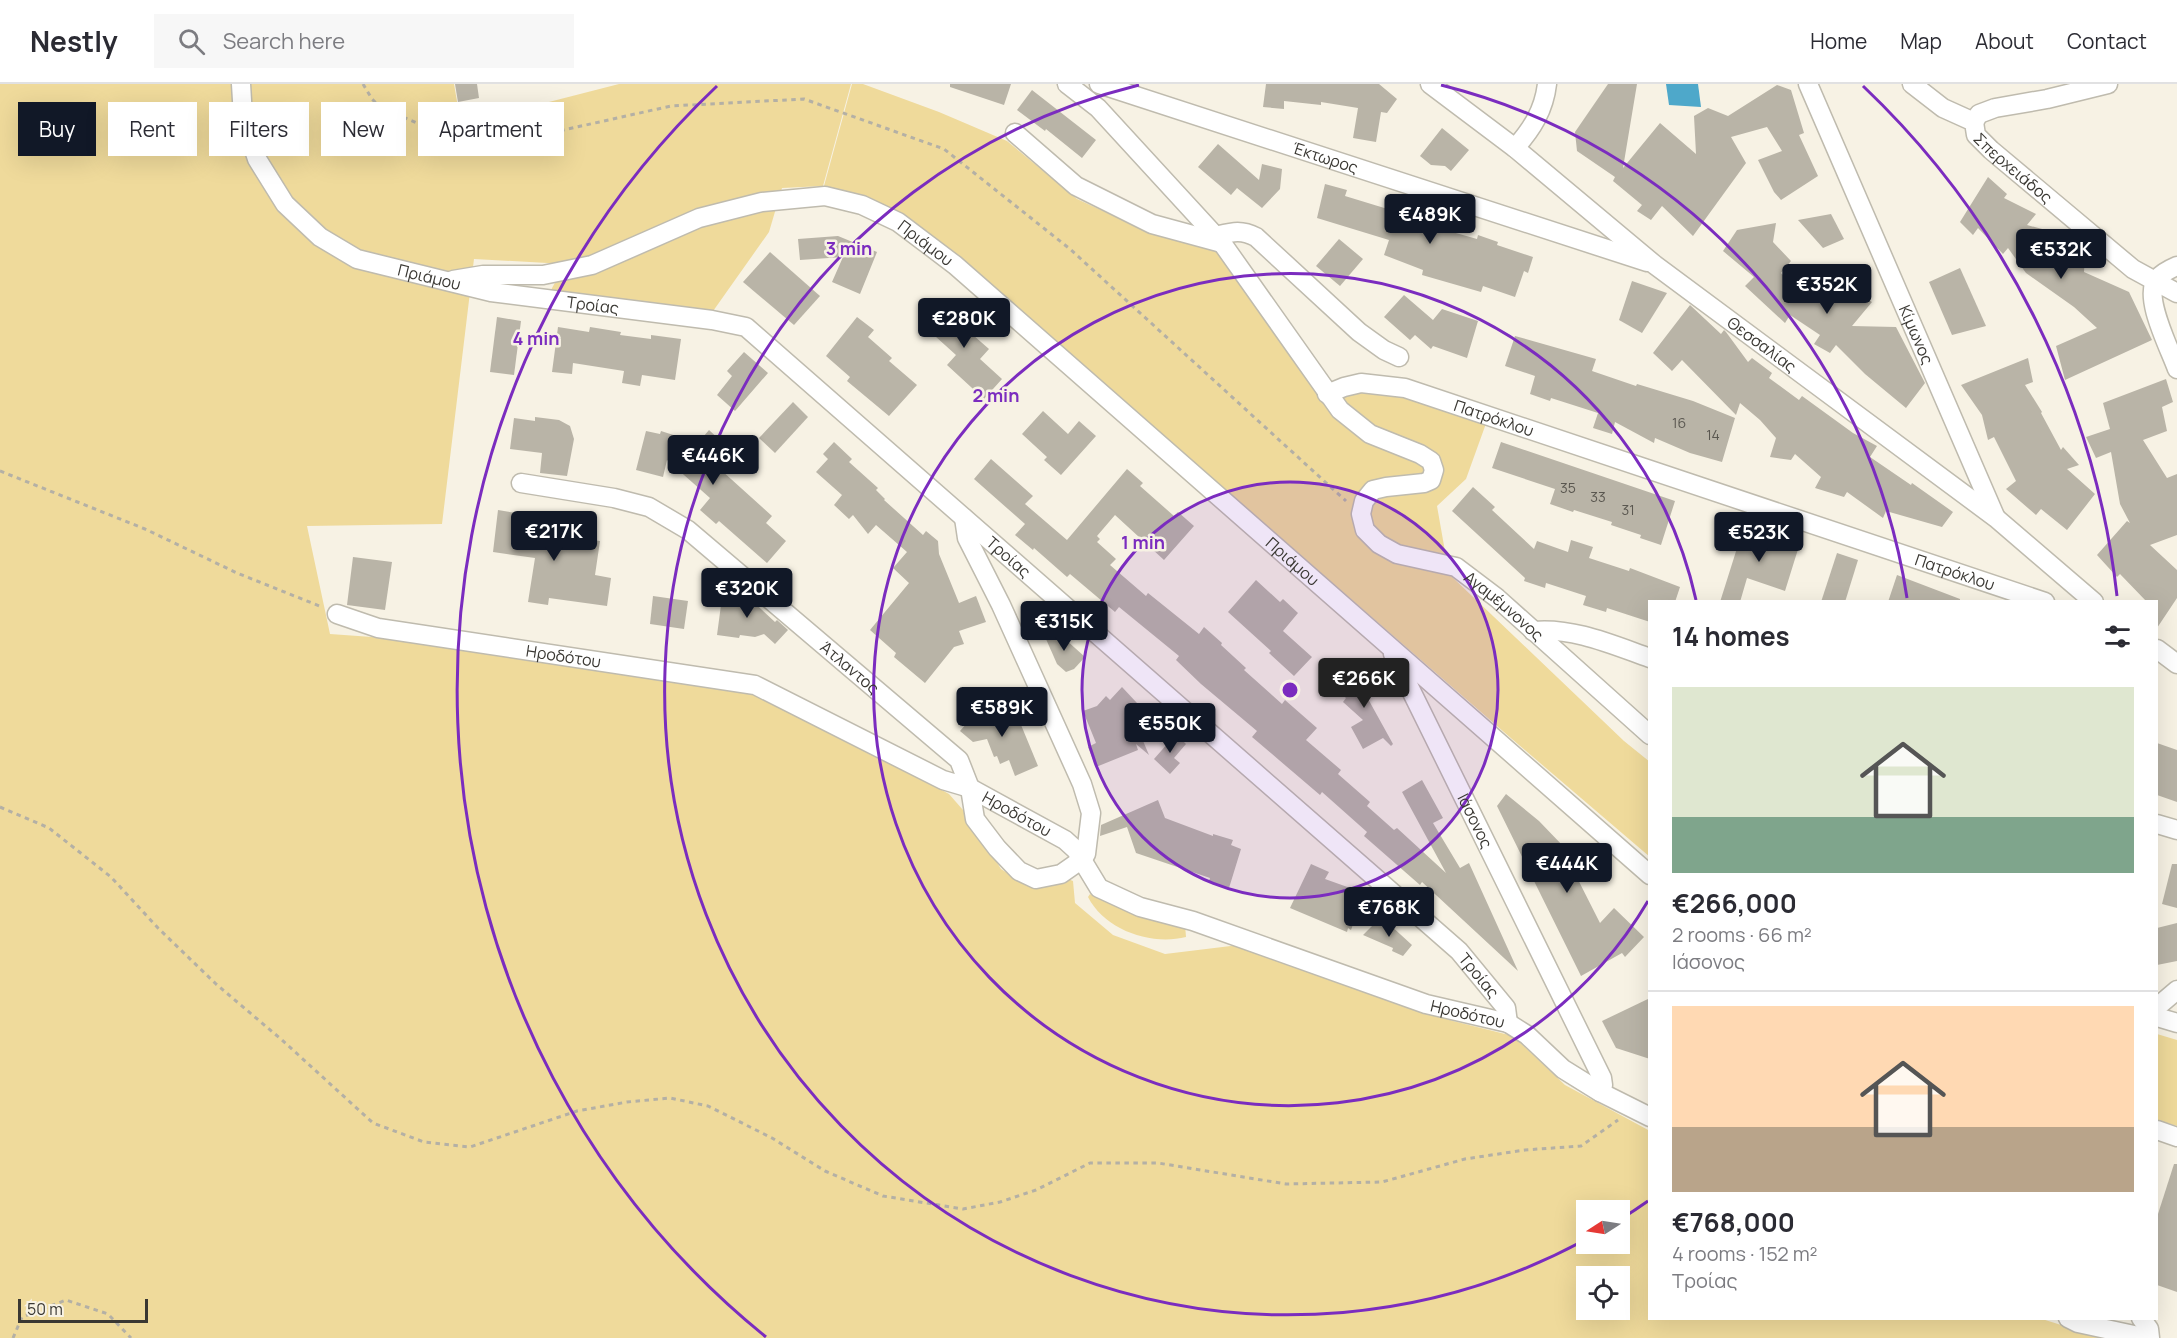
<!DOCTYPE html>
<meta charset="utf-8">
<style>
body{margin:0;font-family:Manrope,sans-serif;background:#f7f7f7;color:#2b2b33;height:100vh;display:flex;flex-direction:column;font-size:22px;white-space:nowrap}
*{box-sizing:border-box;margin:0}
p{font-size:20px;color:#7c7c81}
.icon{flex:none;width:33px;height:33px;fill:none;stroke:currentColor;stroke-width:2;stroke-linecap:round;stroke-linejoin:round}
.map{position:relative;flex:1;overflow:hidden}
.details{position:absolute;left:1648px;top:516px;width:510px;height:720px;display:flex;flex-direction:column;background:#fff;border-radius:0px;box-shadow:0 6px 24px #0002}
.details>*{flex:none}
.hud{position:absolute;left:18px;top:18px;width:570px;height:54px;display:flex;gap:12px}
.needle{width:39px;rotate:258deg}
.tools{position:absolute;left:1576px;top:1116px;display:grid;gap:12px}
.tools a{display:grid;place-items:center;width:54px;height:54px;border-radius:0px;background:#fff;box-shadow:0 6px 24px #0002;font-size:30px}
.scale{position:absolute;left:18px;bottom:15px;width:130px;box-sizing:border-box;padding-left:6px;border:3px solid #3a3833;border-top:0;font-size:16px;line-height:21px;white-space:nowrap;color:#3a3833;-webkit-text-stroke:4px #f7f2e4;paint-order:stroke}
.price{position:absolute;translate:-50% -51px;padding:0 14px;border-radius:6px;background:#111827;color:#fff;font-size:20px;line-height:39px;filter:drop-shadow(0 2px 3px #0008)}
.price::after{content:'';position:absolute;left:50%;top:36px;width:18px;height:14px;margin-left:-9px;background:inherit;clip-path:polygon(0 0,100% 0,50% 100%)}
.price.selected{background:#222;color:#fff}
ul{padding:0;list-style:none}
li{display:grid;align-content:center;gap:12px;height:318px;padding:0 24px}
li+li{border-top:2px solid #e1e1e2}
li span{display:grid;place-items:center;height:186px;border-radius:0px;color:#555}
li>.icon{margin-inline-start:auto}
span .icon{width:108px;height:108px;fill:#fffc;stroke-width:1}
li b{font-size:26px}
h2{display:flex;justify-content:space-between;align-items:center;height:72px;padding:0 24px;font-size:26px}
.chip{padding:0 21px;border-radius:0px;background:#fff;box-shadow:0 6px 24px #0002;font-size:21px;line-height:54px}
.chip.selected{background:#111827;color:#fff}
header{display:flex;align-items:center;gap:36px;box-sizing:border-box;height:84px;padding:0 30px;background:#fff;border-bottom:2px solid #e1e1e2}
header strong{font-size:28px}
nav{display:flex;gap:33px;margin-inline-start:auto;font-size:21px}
.search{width:420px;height:54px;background:#f7f7f7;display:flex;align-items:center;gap:15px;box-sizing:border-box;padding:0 21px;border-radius:0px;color:#7c7c81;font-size:22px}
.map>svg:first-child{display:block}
</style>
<header>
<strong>Nestly</strong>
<div class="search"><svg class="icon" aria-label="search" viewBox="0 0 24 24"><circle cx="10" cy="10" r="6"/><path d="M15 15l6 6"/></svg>Search here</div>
<nav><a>Home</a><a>Map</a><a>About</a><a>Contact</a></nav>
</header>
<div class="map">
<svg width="2177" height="1254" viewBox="0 0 2177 1254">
<rect width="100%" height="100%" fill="#f7f2e4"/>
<g fill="#efda9b" fill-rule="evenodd">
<path d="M 0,0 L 454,0 L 460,35 L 475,37 L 619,0 L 851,0 L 823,102 L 782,104 L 769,148 L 711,230 L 551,206 L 565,180 L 474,175 L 442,440 L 307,442 L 330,550 L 372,553 L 761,606 L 949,710 L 970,734 L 1001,785 L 1018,796 L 1068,795 L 1073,797 L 1075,819 L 1113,851 L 1165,870 L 1239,861 L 1453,937 L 1513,952 L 1565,1001 L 1650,1047 L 1650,1234 L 2039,1234 L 2102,1254 L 0,1254 ZM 1587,1126 L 1620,1126 L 1620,1160 L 1587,1160 ZM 1587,1192 L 1620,1192 L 1620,1226 L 1587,1226 Z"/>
<polygon points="852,0 863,0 939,28 1007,57 1077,115 1149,148 1212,161 1329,322 1346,309 1376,305 1488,334 1466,395 1437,422 1449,490 1624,657 1650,678 1650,773 1512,655 946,163 876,118 824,102"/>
<path d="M 1090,810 L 1120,824 L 1163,837 L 1185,840 L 1186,853 C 1151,862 1105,846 1088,813 Z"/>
<polygon points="2157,950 2177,956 2177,1042 2157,1036"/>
</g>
<polygon fill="#4ea8ca" points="1666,0 1698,0 1701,23 1669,21"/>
<g fill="#b9b4a7">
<polygon points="455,0 477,0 479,14 458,18"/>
<polygon points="950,0 1011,0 1004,21 950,3"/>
<polygon points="1266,0 1379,0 1397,15 1387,29 1381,28 1376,58 1353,54 1358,24 1321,18 1321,21 1284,17 1284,25 1263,23"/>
<polygon points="1608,0 1637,0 1623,84 1660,39 1696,70 1694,32 1708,24 1728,32 1777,1 1791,6 1804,49 1799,51 1818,92 1781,116 1774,108 1758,76 1782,67 1767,43 1731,53 1746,79 1693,152 1662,122 1651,136 1637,127 1642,121 1613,97 1615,93 1577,67 1575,48"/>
<polygon points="1032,6 1096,56 1082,74 1046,45 1045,47 1017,26"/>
<polygon points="1442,44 1469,66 1451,87 1445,82 1431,81 1420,72"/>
<polygon points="1218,60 1259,96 1262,80 1282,85 1280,105 1262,124 1237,104 1231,111 1198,83"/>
<polygon points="1988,93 2007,110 2004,114 2036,130 2027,141 2068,152 2085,172 2084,188 2129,208 2152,256 2065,296 2056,262 2097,244 2074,223 2026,189 2008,164 2003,170 1978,144 1973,151 1960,138"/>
<polygon points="1325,100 1347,106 1345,112 1404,130 1425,137 1424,140 1477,155 1478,151 1498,158 1497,161 1533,173 1528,189 1524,187 1515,213 1483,202 1481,208 1422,191 1423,186 1384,171 1389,156 1317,134"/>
<polygon points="1831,130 1844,155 1823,164 1798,136"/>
<polygon points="1776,139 1773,158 1791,177 1781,189 1805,213 1820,194 1845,214 1851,205 1872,218 1852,242 1896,243 1925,299 1906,324 1865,290 1836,261 1830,269 1814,260 1820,251 1790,231 1785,239 1745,202 1754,193 1723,167 1737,146"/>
<polygon points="838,152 877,168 860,210 832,198 843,173 800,176 798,155"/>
<polygon points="1339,155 1363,175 1340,202 1316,182"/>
<polygon points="770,168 820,212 794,241 743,198"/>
<polygon points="1960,184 1986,242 1952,251 1929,198"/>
<polygon points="1632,197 1667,209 1642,249 1619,236"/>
<polygon points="1404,211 1433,236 1442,225 1478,237 1467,274 1433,262 1431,265 1415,251 1410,256 1384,233"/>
<polygon points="949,217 979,245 973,251 989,265 980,275 1002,295 984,315 947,281 956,271 925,243"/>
<polygon points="1690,221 1721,250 1724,246 1726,248 1748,278 1752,274 1772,289 1769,294 1799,316 1802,312 1853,349 1877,362 1870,373 1911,401 1912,399 1953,428 1942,443 1886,427 1883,434 1847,408 1844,413 1815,404 1821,393 1795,370 1791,376 1770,373 1776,354 1760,336 1740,319 1736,331 1682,276 1672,287 1653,269"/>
<polygon points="497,233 521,237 514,291 490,288"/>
<polygon points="857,233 874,246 868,253 892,274 889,277 917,301 889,332 847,297 850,293 826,272"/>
<polygon points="558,243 589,248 590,243 621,248 620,251 651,255 651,251 681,255 675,296 642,291 640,302 622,299 624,287 573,279 572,290 552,288"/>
<polygon points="1515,252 1596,275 1592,287 1636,302 1637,300 1693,317 1735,334 1722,378 1690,369 1655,354 1654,359 1615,338 1612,350 1593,344 1598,329 1551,314 1550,317 1530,310 1535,292 1505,282"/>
<polygon points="744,268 768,289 735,327 717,311 732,292 727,287"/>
<polygon points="2028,274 2033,298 2025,301 2042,328 2041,329 2061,366 2063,363 2079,381 2067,385 2095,410 2067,446 2041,425 2036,431 2006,405 2016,397 1994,353 1988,356 1982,331 1961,301"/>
<polygon points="2166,295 2173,318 2162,323 2167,347 2143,356 2167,394 2177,390 2177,451 2150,461 2177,486 2177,514 2157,544 2157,518 2147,518 2120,490 2117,493 2097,471 2127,437 2130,439 2120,420 2111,368 2096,374 2086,353 2110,345 2103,319"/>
<polygon points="793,318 808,333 775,369 759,354"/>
<polygon points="1043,327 1068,350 1079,337 1096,352 1061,391 1044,376 1047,373 1022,350"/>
<polygon points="535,333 559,336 570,342 574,355 567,392 540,389 542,369 510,365 514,334 535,337"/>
<polygon points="709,346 735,370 721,386 772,432 766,439 786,457 767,479 719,437 716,440 700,426 710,414 667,376 663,393 636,386 646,347 660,350 661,347 698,359"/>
<polygon points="834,358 852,375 849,378 878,404 876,406 885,415 884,416 923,451 926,447 938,457 939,470 959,519 976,512 986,538 959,547 964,560 954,563 925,599 894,573 896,569 870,546 909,499 893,484 907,468 876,441 868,450 853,431 849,435 834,421 842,411 816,388 828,375 823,370"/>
<polygon points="1501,358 1675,417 1661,461 1640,454 1641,451 1611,441 1612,438 1574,426 1573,428 1550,420 1555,405 1492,384"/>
<polygon points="991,375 1033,412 1025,420 1067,456 1127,385 1143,399 1140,402 1174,432 1178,428 1194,442 1164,476 1115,431 1097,452 1100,455 1097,458 1116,475 1110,481 1146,512 1148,509 1199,550 1204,543 1222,559 1221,561 1246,584 1244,586 1282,620 1285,616 1317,644 1306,656 1341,686 1338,690 1370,718 1367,722 1394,746 1397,744 1446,789 1402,708 1422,696 1443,734 1433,739 1460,784 1469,779 1518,887 1422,798 1420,801 1364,752 1367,748 1322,708 1320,711 1252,653 1257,647 1201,600 1176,576 1179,572 1119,523 1115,528 1070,490 1067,493 1034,464 1033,466 1015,451 1025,440 974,395"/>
<polygon points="1473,403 1495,423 1492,426 1534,465 1537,457 1568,468 1571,456 1593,463 1589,474 1629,487 1630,484 1680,503 1675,518 1650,518 1650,538 1607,524 1606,528 1583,521 1586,512 1546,499 1545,504 1524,497 1525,494 1452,427"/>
<polygon points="498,426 527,431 525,446 600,457 595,491 611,494 607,522 549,514 548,521 528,518 535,474 493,468"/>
<polygon points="1744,442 1799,462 1785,507 1747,494 1740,518 1720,518"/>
<polygon points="1837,469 1858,476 1845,518 1821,518"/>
<polygon points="353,473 392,478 385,526 347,521"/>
<polygon points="1897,491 1960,515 1960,518 1888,518"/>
<polygon points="1256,496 1280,518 1283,515 1298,529 1283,547 1312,573 1294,592 1269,569 1271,567 1228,528"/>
<polygon points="737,503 775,538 777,536 788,546 775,560 764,550 755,553 740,551 739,554 717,551 721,521"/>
<polygon points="653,512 688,517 684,545 650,540"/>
<polygon points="1055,546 1085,573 1074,585 1066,588 1057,580 1046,555"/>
<polygon points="1360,584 1378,600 1367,613 1393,660 1391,662 1383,654 1363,665 1351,643 1363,636 1343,618 1346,614 1339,607"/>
<polygon points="1122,603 1137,619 1130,626 1149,671 1136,660 1138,666 1096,683 1088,663 1096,659 1083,627 1097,622 1106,612 1110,616"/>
<polygon points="987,616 1011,636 1019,636 1038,682 1015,692 1009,676 1000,680 997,672 994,673 987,655 973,658 960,647"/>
<polygon points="1176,650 1186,660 1174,674 1180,679 1170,690 1154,675"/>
<polygon points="2157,659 2177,666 2177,718 2157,711"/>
<polygon points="1506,710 1539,737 1564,763 1562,764 1600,839 1614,824 1644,853 1625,873 1622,869 1581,892 1497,722"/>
<polygon points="1158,716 1165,734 1213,752 1213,750 1233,756 1231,761 1241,765 1229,804 1209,797 1210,794 1136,769 1127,743 1100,752 1101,741"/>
<polygon points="1311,780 1329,788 1325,795 1353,805 1351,811 1362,815 1351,846 1348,844 1347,848 1290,824"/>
<polygon points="2172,780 2177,780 2177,824 2162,820"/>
<polygon points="1378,836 1386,844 1389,840 1412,861 1403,872 1392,867 1393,864 1363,851"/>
<polygon points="2177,839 2177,877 2157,881 2157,844"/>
<polygon points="1650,914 1650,975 1616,964 1602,937"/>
<polygon points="2174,1080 2177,1080 2177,1208 2157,1201 2157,1133"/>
</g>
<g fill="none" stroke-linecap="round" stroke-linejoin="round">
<defs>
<g id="minor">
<path id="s1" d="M 241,0 L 243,33 L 257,75 L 285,120 L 320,153 L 357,175 L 491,208 L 712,236 L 746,243 L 1459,867 L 1506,924 L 1508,939"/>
<path id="s2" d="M 1067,0 L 1098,24 L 1222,159 L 1340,326 L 1370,350 L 1420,370 L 1431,377 L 1434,386 L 1431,396 L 1424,399 L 1386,403 L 1373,406 L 1364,417 L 1361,430 L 1365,446 L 1379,460 L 1397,470 L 1456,483 L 1497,514 L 1650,651"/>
<path id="s3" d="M 1099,0 L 1647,178"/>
<path id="s4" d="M 1430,0 L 1515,64 L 1655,181 L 1996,434 L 2094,518"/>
<path id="s5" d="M 1808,0 L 1995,432"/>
<path id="s6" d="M 1912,0 L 1943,24 L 1974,38 L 1976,51 L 1991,66 L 2133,185 L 2177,209"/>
<polyline points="1974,38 1979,30 1995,24 2047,15 2108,0"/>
<polyline points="1015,49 1076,102 1152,140 1222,159"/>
<path d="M 1515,64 C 1532,45 1544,26 1547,0"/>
<path d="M 1215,152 C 1232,148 1241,145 1256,153 L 1359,248 L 1384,266 L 1399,273"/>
<path d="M 2177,182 C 2170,185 2162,189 2157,195 C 2142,212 2170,265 2177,285"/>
<path id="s7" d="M 453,196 L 483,191 L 543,191 L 592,181 L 699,134 L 762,118 L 825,112 L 862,121 L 898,138 L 955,181 L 1650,791"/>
<path id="s8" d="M 1327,310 L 1344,303 L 1361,299 L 1405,304 L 2045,518"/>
<path id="s9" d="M 521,399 L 614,414 L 649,423 L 688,446 L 959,676 L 970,704 L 975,735 L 997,764 L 1019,787 L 1036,795 L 1061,790 L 1081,776 L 1086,770 L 1091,729 L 1082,700 L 1001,521 L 967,454 L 964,434"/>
<path id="s10" d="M 337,530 L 378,544 L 755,601 L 943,696 L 970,704 L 1065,756 L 1076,766 L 1099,804 L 1140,823 L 1193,837 L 1426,920 L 1508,939 L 1527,951 L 1563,985 L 1600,1008 L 1650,1033"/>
<path d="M 1533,547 C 1573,543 1613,561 1650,574"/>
<polyline points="2157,565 2177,580"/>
<path id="s11" d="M 1393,570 L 1602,994 L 1603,1001 L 1600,1008"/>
<polyline points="2157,740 2177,746"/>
<polyline points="2157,923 2177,906"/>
<polyline points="2157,933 2177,939"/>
<polyline points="2157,1046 2177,1053"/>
<polyline points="2068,1234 2078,1239 2148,1254"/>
<polyline points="2141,1234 2149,1245 2150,1254"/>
</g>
</defs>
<use href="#minor" stroke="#bfbbae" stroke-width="21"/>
<g stroke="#b4b0a5" stroke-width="3" stroke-dasharray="4.5 4.5" stroke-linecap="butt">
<polyline points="363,0 372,15 380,23 454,55 550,49 671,22 804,15 944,65 1070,165 1346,417"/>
<polyline points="0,387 145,445 237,489 322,523"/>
<polyline points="0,723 49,744 111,793 158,844 216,900 282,956 373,1039 424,1058 470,1063 577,1027 627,1018 670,1014 708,1022 772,1054 825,1087 883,1112 963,1125 1000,1118 1036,1106 1090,1079 1158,1079 1286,1100 1382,1098 1465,1075 1525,1066 1581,1062 1618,1036"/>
<polyline points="13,1254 22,1233 66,1216 108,1230 131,1254"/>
</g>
<use href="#minor" stroke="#fff" stroke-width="18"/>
</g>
<circle cx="1290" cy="606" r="208" fill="#7b2cbf" fill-opacity=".12"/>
<g fill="none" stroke="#7b2cbf" stroke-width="3">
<circle cx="1290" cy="606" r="208"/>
<path d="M1648 817A416 416 0 1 1 1696 516"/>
<path d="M1648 1117A624 624 0 0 1 1621 1135M1583 1157A624 624 0 1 1 1139 1M1441 1A624 624 0 0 1 1907 514"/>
<path d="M766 1253A832 832 0 0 1 717 2M1863 2A832 832 0 0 1 2117 512"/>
</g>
<g text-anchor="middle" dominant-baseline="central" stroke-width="5" stroke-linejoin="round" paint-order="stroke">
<g font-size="14" fill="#5a5750">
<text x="1679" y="338">16</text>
<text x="1713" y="350">14</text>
<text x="1568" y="403">35</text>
<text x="1598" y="412">33</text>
<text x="1628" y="425">31</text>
</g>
<g font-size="16" fill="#3a3833" stroke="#f7f2e4">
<text stroke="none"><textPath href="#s3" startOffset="238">Έκτωρος</textPath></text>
<text stroke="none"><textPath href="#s6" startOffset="136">Σπερχειάδος</textPath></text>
<text stroke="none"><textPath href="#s7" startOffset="498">Πριάμου</textPath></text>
<text stroke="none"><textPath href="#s1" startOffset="296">Πριάμου</textPath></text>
<text stroke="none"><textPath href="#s1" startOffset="462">Τροίας</textPath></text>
<text stroke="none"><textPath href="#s5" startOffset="273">Κίμωνος</textPath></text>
<text stroke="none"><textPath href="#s4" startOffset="422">Θεσσαλίας</textPath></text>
<text stroke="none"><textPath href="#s8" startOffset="174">Πατρόκλου</textPath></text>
<text stroke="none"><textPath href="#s1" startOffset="966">Τροίας</textPath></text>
<text stroke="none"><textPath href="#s7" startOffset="984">Πριάμου</textPath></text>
<text stroke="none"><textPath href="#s8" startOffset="660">Πατρόκλου</textPath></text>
<text stroke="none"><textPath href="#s2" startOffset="818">Αγαμέμνονος</textPath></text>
<text stroke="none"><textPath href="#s10" startOffset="231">Ηροδότου</textPath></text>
<text stroke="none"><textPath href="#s9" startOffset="388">Άτλαντος</textPath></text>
<text stroke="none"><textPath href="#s10" startOffset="717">Ηροδότου</textPath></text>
<text stroke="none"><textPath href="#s11" startOffset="186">Ιάσονος</textPath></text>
<text stroke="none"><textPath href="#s1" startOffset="1596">Τροίας</textPath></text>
<text stroke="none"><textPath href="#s10" startOffset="1221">Ηροδότου</textPath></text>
</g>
</g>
<circle cx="1290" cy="606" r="9" fill="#7b2cbf" stroke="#f7f2e4" stroke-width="3"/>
<g font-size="18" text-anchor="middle" font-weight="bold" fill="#7b2cbf" stroke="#f7f2e4" stroke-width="5" stroke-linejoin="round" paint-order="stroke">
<text x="849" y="171">3 min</text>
<text x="536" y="261">4 min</text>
<text x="996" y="318">2 min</text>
<text x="1143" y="465">1 min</text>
</g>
</svg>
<div class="tools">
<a><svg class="needle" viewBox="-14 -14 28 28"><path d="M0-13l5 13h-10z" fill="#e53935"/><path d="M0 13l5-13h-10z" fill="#7c7c81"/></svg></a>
<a><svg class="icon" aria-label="locate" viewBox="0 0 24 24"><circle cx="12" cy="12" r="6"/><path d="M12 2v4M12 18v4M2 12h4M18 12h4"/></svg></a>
</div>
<div class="scale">50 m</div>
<b class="price" style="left:1430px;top:161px">€489K</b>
<b class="price" style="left:2061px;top:196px">€532K</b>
<b class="price" style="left:1827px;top:231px">€352K</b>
<b class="price" style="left:964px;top:265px">€280K</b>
<b class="price" style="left:713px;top:402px">€446K</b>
<b class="price" style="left:554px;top:478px">€217K</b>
<b class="price" style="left:1759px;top:479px">€523K</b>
<b class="price" style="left:747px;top:535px">€320K</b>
<b class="price" style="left:1064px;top:568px">€315K</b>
<b class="price selected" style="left:1364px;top:625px">€266K</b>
<b class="price" style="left:1002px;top:654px">€589K</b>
<b class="price" style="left:1170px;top:670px">€550K</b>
<b class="price" style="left:1567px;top:810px">€444K</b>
<b class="price" style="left:1389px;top:854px">€768K</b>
<div class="hud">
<a class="chip selected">Buy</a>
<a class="chip">Rent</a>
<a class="chip">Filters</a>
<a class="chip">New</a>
<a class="chip">Apartment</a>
</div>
<section class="details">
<h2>14 homes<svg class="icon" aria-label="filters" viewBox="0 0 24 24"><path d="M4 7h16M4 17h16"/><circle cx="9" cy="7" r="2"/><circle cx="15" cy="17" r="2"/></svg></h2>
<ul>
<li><span style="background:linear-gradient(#dfe7d0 70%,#7fa58c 0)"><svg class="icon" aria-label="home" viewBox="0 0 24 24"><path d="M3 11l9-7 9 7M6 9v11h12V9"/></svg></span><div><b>€266,000</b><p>2 rooms · 66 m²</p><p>Ιάσονος</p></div></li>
<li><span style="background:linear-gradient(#ffd9b3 65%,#b9a48a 0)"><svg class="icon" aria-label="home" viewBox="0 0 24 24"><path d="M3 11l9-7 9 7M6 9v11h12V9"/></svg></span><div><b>€768,000</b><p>4 rooms · 152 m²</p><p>Τροίας</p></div></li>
</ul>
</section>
</div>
